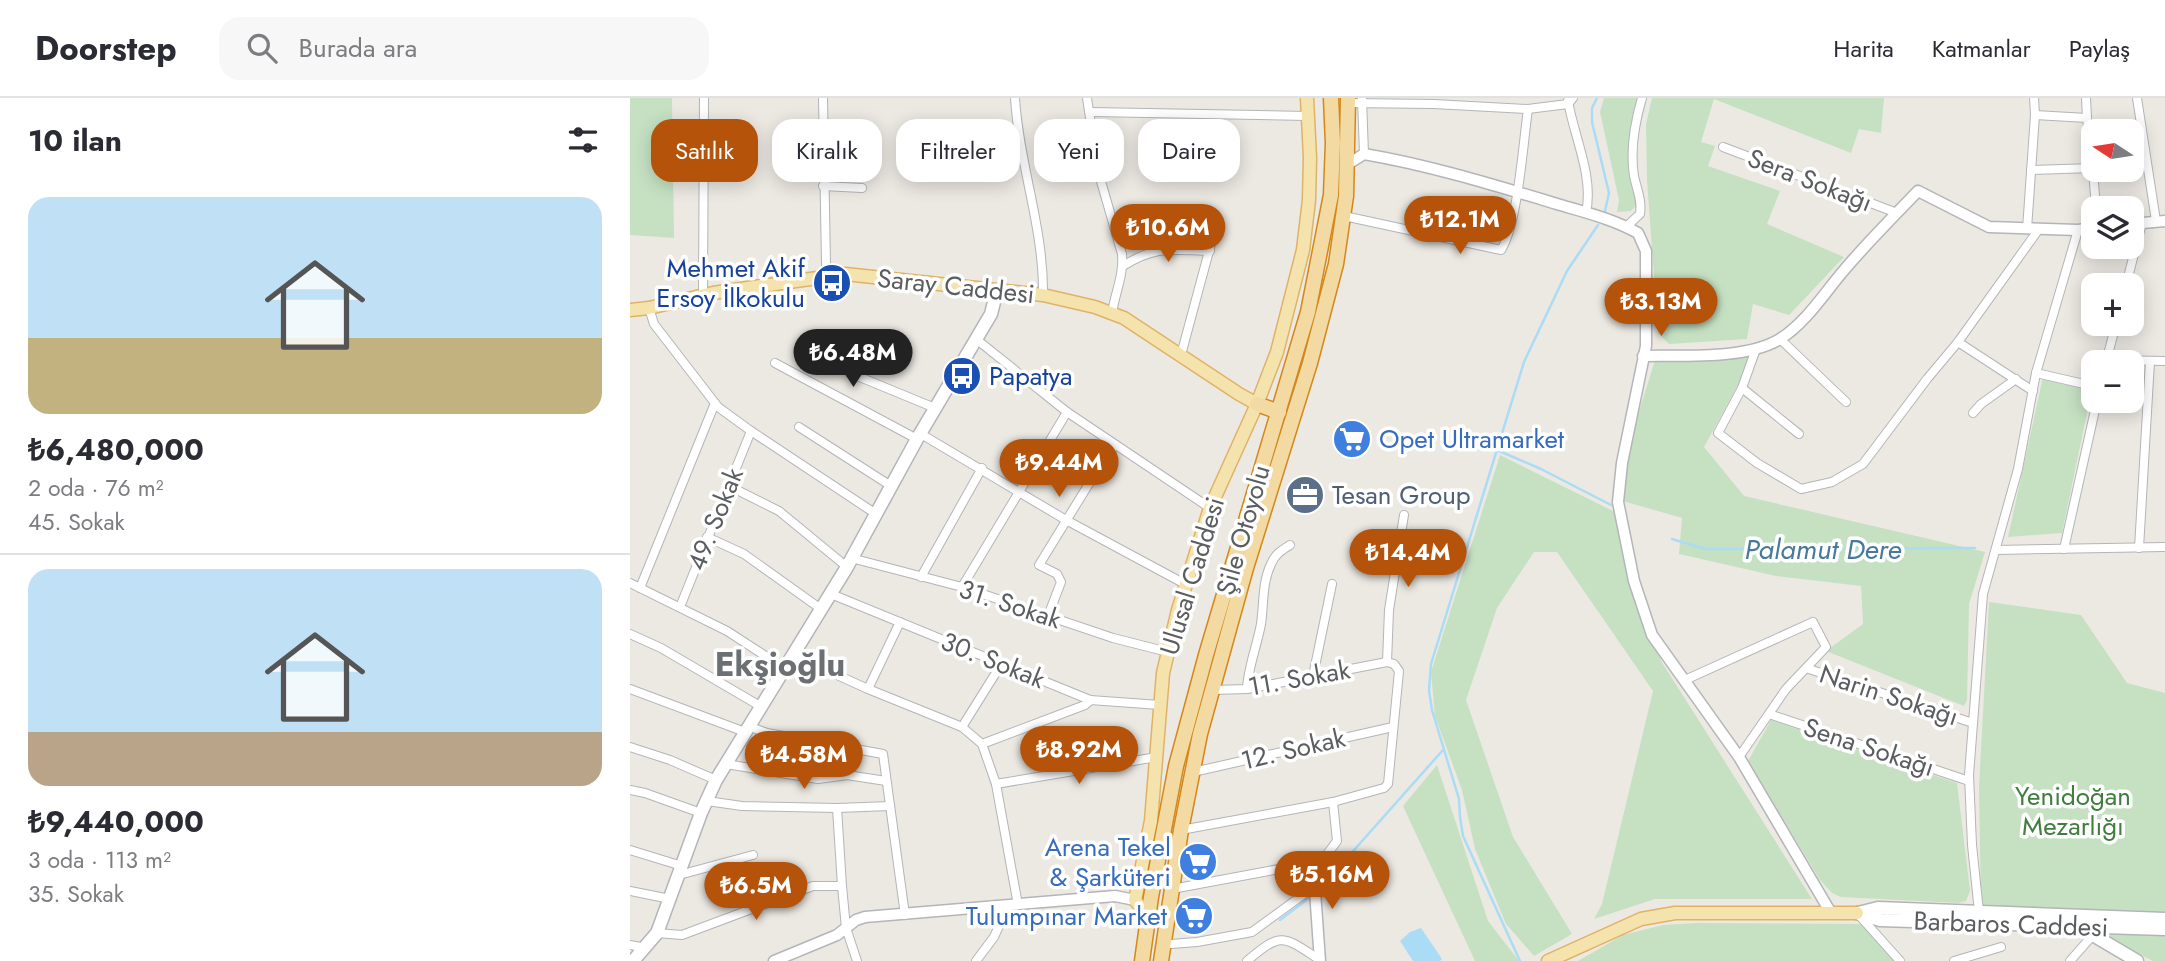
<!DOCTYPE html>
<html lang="tr">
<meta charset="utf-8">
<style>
body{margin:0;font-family:Jost,sans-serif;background:#f7f7f7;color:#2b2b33;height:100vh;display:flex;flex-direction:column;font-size:26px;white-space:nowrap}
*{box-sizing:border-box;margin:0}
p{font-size:23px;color:#7c7c81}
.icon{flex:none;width:38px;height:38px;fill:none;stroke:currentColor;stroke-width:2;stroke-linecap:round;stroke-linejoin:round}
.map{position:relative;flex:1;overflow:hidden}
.side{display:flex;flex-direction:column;background:#fff;width:630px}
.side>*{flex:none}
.banner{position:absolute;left:21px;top:21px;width:665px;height:63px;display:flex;gap:14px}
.needle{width:46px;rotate:282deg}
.buttons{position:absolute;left:1451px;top:21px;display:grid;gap:14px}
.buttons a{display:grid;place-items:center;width:63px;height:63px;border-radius:14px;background:#fff;box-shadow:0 4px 18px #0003;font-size:35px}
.price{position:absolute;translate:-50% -60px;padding:0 16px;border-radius:24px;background:#b45309;color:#fff;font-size:23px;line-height:46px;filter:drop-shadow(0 2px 4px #0008)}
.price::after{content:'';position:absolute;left:50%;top:42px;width:21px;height:16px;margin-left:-10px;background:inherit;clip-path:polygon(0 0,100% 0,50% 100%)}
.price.selected{background:#222;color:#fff}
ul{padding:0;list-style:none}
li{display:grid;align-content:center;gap:14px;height:371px;padding:0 28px}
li+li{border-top:2px solid #e1e1e2}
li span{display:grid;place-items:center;height:217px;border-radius:21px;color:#555}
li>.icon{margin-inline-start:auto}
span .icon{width:126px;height:126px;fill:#fffc;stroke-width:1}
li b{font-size:30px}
h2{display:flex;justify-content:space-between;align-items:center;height:84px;padding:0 28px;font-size:30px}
.chip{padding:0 24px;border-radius:21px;background:#fff;box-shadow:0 4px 18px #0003;font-size:24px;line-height:63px}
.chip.selected{background:#b45309;color:#fff}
header{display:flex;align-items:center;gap:42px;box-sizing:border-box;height:98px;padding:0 35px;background:#fff;border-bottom:2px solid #e1e1e2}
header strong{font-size:33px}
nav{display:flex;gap:38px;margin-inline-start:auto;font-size:24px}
.search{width:490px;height:63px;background:#f7f7f7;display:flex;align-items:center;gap:18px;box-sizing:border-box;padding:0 24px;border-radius:21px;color:#7c7c81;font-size:26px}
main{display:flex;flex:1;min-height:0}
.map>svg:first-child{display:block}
</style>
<header>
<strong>Doorstep</strong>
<div class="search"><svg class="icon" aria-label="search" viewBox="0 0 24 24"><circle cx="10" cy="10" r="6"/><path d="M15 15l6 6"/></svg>Burada ara</div>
<nav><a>Harita</a><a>Katmanlar</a><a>Paylaş</a></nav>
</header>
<main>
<section class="side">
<h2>10 ilan<svg class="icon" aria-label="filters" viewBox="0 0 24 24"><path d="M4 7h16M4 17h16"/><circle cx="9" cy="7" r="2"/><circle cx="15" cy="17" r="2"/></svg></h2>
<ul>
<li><span style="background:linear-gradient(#bfe0f5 65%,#c2b280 0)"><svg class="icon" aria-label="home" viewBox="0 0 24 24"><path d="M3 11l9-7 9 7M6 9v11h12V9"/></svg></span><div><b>₺6,480,000</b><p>2 oda · 76 m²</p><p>45. Sokak</p></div></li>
<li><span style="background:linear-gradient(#bfe0f5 75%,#b9a48a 0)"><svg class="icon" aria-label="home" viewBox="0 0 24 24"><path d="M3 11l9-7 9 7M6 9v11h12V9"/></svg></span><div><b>₺9,440,000</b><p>3 oda · 113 m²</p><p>35. Sokak</p></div></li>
</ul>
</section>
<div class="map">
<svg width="1535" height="863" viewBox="0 0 1535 863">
<rect width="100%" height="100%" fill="#ece9e3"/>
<g fill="#c5e1c2">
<polygon points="0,0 42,0 44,140 0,137"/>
<polygon points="974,0 1010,0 998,51 1007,106 1001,113 987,114 989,102 970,14"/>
<polygon points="1022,0 1254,0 1251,35 1229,31 1221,55 1084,1 1071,44 1085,48 1078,68 1150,93 1137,126 1214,159 1159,217 1123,206 1117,241 1039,246 1028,235 1017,82 1016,26"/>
<polygon points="1040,253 1123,259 1074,349 1114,398 1355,454 1339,506 1337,602 1334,608 1196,553 1233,526 1231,488 1146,478 1049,456 1052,420 993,403 990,374 1026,259"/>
<polygon points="1413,279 1462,291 1432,435 1378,439"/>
<polygon points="870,357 987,415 1031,563 1182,801 1025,801 964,821 972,806 1023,593 927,454 904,454 867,510 836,602 883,739 942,836 904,858 876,826 845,751 832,692 805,618 801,574"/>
<polygon points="1359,504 1451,517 1497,585 1535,595 1535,817 1351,812 1349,689"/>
<polygon points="1141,622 1327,685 1340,793 1336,803 1328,805 1211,799 1202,795 1190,782 1118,663"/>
<polygon points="807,667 858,823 889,863 845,863 773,708"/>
<polygon points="1067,825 1233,826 1267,863 948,863 993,837 1033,827"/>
<polygon points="1470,836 1535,837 1535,863 1523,863"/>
</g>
<polygon fill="#aadcf5" points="791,830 812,861 810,863 783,863 770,843 780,834"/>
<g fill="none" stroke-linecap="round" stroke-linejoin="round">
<g stroke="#aadcf5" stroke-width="2.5">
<polyline points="967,0 962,10 962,24 979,95 975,113"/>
<polyline points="867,352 911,371 981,407"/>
<polyline points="1042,441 1075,451 1345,450"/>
<polyline points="701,778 813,652"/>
<polyline points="650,822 679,800"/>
<polyline points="890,863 833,738 830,719 829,701 802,612 799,592 801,566 894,264 937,173 968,127"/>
</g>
<defs>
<g id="minor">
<polyline points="193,0 196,166 199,178"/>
<path d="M 385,0 C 389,66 414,130 413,197"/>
<path d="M 457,0 L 468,73 L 492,156 C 494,177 485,195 482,215"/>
<polyline points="732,0 734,56"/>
<polyline points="1456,0 1457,20"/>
<polyline points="1507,0 1526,123"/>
<path d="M 938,3 C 944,39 964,78 956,115"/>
<polyline points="718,5 804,6 898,11 938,6 943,0"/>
<polyline points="461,14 678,18"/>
<polyline points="1405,17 1457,20 1463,70"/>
<polyline points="1093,49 1267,115"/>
<polyline points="1401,72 1463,70"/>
<polyline points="1463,72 1466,110"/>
<polyline points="193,88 232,90"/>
<path d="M 714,118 L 871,152 C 888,125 893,46 898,11"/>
<path d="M 997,128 L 1010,116 C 1012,102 1007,92 1004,78 C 1000,53 1005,24 1012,0"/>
<polyline points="1397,131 1405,17 1404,0"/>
<path d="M 493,168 C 526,147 542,152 580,153"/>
<polyline points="1496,187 1512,125"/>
<polyline points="73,198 74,0"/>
<polyline points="19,210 24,226 88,309 121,333 246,416"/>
<polyline points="346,241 437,314 580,410"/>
<polyline points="1150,241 1216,304"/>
<polyline points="1328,244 1403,293"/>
<polyline points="1126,251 1112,290 1088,335 1127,365 1171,391 1202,384 1233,366 1297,281 1328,244 1409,131"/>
<polyline points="551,257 582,142"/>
<polyline points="1477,262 1535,263"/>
<polyline points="1476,264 1486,226"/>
<polyline points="145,265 287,341"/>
<polyline points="220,275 305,310"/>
<polyline points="1406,275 1463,288"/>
<polyline points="1112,290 1169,336"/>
<polyline points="1343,315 1351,306 1386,281"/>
<polyline points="169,329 261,388"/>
<polyline points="291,336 436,422 555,486"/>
<polyline points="99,388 149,413 217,469"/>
<polyline points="77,439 114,456 191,511"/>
<polyline points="1509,450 1520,263"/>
<polyline points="1434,451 1467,303"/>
<polyline points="1366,452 1535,449"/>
<polyline points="221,460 332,489 483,540 538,554"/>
<polyline points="291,479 352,370"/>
<polyline points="0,485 97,533 154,570"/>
<polyline points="332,489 437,314"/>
<polyline points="10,490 85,305"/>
<polyline points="201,496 460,602 530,607"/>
<polyline points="50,509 121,333"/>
<polyline points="418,518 431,484 427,476 409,467 468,371 485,347"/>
<polyline points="0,536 31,550 130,608"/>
<polyline points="163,557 238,591 332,629 352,646 366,686 388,807"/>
<polyline points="757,564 759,512 774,417"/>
<polyline points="1176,570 1343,625"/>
<polyline points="683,578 702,486"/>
<polyline points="1055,582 1183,524 1196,549 1156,591 1109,659"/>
<polyline points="0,591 115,634"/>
<polyline points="238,591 270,524"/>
<path d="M 617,591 C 618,569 627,548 631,526 C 634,505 632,485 641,466 C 645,456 652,452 660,447"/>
<polyline points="582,592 617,591 757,564"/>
<polyline points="1139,616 1339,683"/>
<polyline points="118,628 137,635 253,656 275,817"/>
<polyline points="332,629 372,565"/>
<polyline points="352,646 455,607 461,602"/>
<polyline points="0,649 40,662 86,682"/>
<polyline points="96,666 188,681 217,677 256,683"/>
<polyline points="563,674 763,629"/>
<polyline points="366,686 527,659"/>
<polyline points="0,692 15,695 71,715"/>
<polyline points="77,703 112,708 207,710 212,788"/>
<polyline points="207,710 260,708"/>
<polyline points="551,732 703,704 754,690 758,686 769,573 764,566 757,564"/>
<polyline points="0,752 52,768"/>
<polyline points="49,777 123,757"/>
<polyline points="542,791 692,763 707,743 703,704"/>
<polyline points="0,793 40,801"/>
<polyline points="1349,814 1342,747 1339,677 1353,496 1388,371 1406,275 1448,132"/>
<polyline points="1228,816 1270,863"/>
<polyline points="27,835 52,837 183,788 212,788 216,830 227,863"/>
<polyline points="541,846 567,844 622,834 685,788"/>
<polyline points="0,847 16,850"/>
<polyline points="346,863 364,839 378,808"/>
<path d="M 617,863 C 652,833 653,838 690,862"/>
<polyline points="1324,863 1371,849"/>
<polyline points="1440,863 1463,837"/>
</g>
<g id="tertiary">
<path d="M 718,66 L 734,56 C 799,67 864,87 927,106 C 954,114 983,121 1008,135 L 1016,153 L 1016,248 L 992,365 L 988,404 L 1004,483 L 1022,537 L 1109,659 L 1201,815"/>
<polyline points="1502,126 1535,123"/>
<path d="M 1013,258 C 1053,257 1115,262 1150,241 C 1176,225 1195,194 1215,171 C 1238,144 1263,119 1288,93 L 1359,129 L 1448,132 L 1463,130"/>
<polyline points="683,765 690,863"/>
<polyline points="144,863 207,837 226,822 235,819 485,798 505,802"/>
</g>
<g id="secondary">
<polyline points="1227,815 1250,822 1535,831"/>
<polyline points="1228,815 1248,810 1535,821"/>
<polyline points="1454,829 1463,837 1507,863"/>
<polyline points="3,863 27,835 71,715 86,682 217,469 287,341 361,216 367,192"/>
</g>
<g id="primary">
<polyline points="0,212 19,210 83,195 215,176 413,197 465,209 494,220 609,296 627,306"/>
<polyline points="512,811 505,802 521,723 533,575 548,512 580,410 627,306 647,254 673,152 679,102 680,60 677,0"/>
<polyline points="918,863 1011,821 1045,815 1227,815"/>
</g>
<g id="trunk">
<polyline points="627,306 649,314"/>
<polyline points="512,863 521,799 546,668 576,557 678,214 701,97 703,45 701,0"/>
<polyline points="531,863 551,732 570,636 616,470 680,265 706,166 716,98 718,0"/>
</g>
</defs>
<use href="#minor" stroke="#b3b5b8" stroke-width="10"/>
<use href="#tertiary" stroke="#b3b5b8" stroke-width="13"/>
<use href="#secondary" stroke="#b2b5b8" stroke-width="15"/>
<use href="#primary" stroke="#e0b267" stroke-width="15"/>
<use href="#trunk" stroke="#d5871a" stroke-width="17"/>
<use href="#minor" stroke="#fff" stroke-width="8"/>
<use href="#tertiary" stroke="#fff" stroke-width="10"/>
<use href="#secondary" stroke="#fff" stroke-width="12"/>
<use href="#primary" stroke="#f5e3ae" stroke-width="12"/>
<use href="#trunk" stroke="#f2daa2" stroke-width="14"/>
</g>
<defs>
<symbol id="bus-disc" viewBox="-11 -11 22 22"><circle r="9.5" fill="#1a4fb4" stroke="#fff"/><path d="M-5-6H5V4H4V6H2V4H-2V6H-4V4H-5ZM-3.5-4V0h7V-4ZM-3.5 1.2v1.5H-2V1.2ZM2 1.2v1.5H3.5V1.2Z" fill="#fff"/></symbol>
<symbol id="supermarket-disc" viewBox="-11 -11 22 22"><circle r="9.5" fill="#3f7fe0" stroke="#fff"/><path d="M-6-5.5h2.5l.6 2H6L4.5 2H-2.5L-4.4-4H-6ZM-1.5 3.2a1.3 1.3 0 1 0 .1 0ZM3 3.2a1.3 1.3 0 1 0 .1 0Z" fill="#fff"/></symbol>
<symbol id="office-disc" viewBox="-11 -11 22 22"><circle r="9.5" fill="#5c6f8a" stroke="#fff"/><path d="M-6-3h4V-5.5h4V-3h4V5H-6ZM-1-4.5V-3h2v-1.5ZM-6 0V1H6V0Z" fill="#fff"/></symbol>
</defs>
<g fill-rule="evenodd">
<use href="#bus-disc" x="180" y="163" width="44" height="44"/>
<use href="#bus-disc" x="310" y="256" width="44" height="44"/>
<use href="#supermarket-disc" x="700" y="319" width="44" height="44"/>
<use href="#office-disc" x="653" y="375" width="44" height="44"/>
<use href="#supermarket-disc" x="546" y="742" width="44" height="44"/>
<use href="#supermarket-disc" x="542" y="796" width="44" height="44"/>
</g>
<g text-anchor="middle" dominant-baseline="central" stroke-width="7" stroke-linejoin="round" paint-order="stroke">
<g font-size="26" fill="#5b5e61" stroke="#fff">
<text transform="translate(1180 82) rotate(21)">Sera Sokağı</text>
<text transform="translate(326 188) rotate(6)">Saray Caddesi</text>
<text transform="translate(85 421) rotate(-68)">49. Sokak</text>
<text transform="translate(613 432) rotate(-74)">Şile Otoyolu</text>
<text transform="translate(562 478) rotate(-73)">Ulusal Caddesi</text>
<text transform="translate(380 506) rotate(18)">31. Sokak</text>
<text transform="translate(363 562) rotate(22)">30. Sokak</text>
<text transform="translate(669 580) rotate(-10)">11. Sokak</text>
<text transform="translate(1259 597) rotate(18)">Narin Sokağı</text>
<text transform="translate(1239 649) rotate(18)">Sena Sokağı</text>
<text transform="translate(663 651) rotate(-13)">12. Sokak</text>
<text transform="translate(1381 826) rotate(2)">Barbaros Caddesi</text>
</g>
<g font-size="26" fill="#164399" stroke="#fff" text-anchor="end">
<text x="175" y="170">Mehmet Akif<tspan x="175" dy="30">Ersoy İlkokulu</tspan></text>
<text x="359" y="278" text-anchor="start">Papatya</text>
</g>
<g font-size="26" fill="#366cbe" stroke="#fff" text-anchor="end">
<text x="749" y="341" text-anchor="start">Opet Ultramarket</text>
<text x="541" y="749">Arena Tekel<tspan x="541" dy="30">&amp; Şarküteri</tspan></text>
<text x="537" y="818">Tulumpınar Market</text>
</g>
<g font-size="26" fill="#4e5e75" stroke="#fff" text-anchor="start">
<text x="702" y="397">Tesan Group</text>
</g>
<g font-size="26" fill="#417e3e" stroke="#fff">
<text x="1443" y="698">Yenidoğan<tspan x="1443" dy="30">Mezarlığı</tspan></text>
</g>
<g font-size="28" font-style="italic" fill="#47799c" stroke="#fff">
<text x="1193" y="451">Palamut Dere</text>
</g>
<g font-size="33" font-weight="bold" fill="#6c7073" stroke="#fff">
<text x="150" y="566">Ekşioğlu</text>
</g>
</g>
</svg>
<div class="buttons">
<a><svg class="needle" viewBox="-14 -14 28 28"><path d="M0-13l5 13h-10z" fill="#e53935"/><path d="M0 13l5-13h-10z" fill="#7c7c81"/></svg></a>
<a><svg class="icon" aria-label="layers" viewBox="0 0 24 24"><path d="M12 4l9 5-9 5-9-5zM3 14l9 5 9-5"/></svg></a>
<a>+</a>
<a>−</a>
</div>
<b class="price" style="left:830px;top:158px">₺12.1M</b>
<b class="price" style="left:538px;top:166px">₺10.6M</b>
<b class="price" style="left:1031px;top:240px">₺3.13M</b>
<b class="price selected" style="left:223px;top:291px">₺6.48M</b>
<b class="price" style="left:429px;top:401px">₺9.44M</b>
<b class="price" style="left:778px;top:491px">₺14.4M</b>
<b class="price" style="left:449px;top:688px">₺8.92M</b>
<b class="price" style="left:174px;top:693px">₺4.58M</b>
<b class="price" style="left:702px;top:813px">₺5.16M</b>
<b class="price" style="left:126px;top:824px">₺6.5M</b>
<div class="banner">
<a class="chip selected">Satılık</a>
<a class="chip">Kiralık</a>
<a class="chip">Filtreler</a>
<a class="chip">Yeni</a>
<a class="chip">Daire</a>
</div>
</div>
</main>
